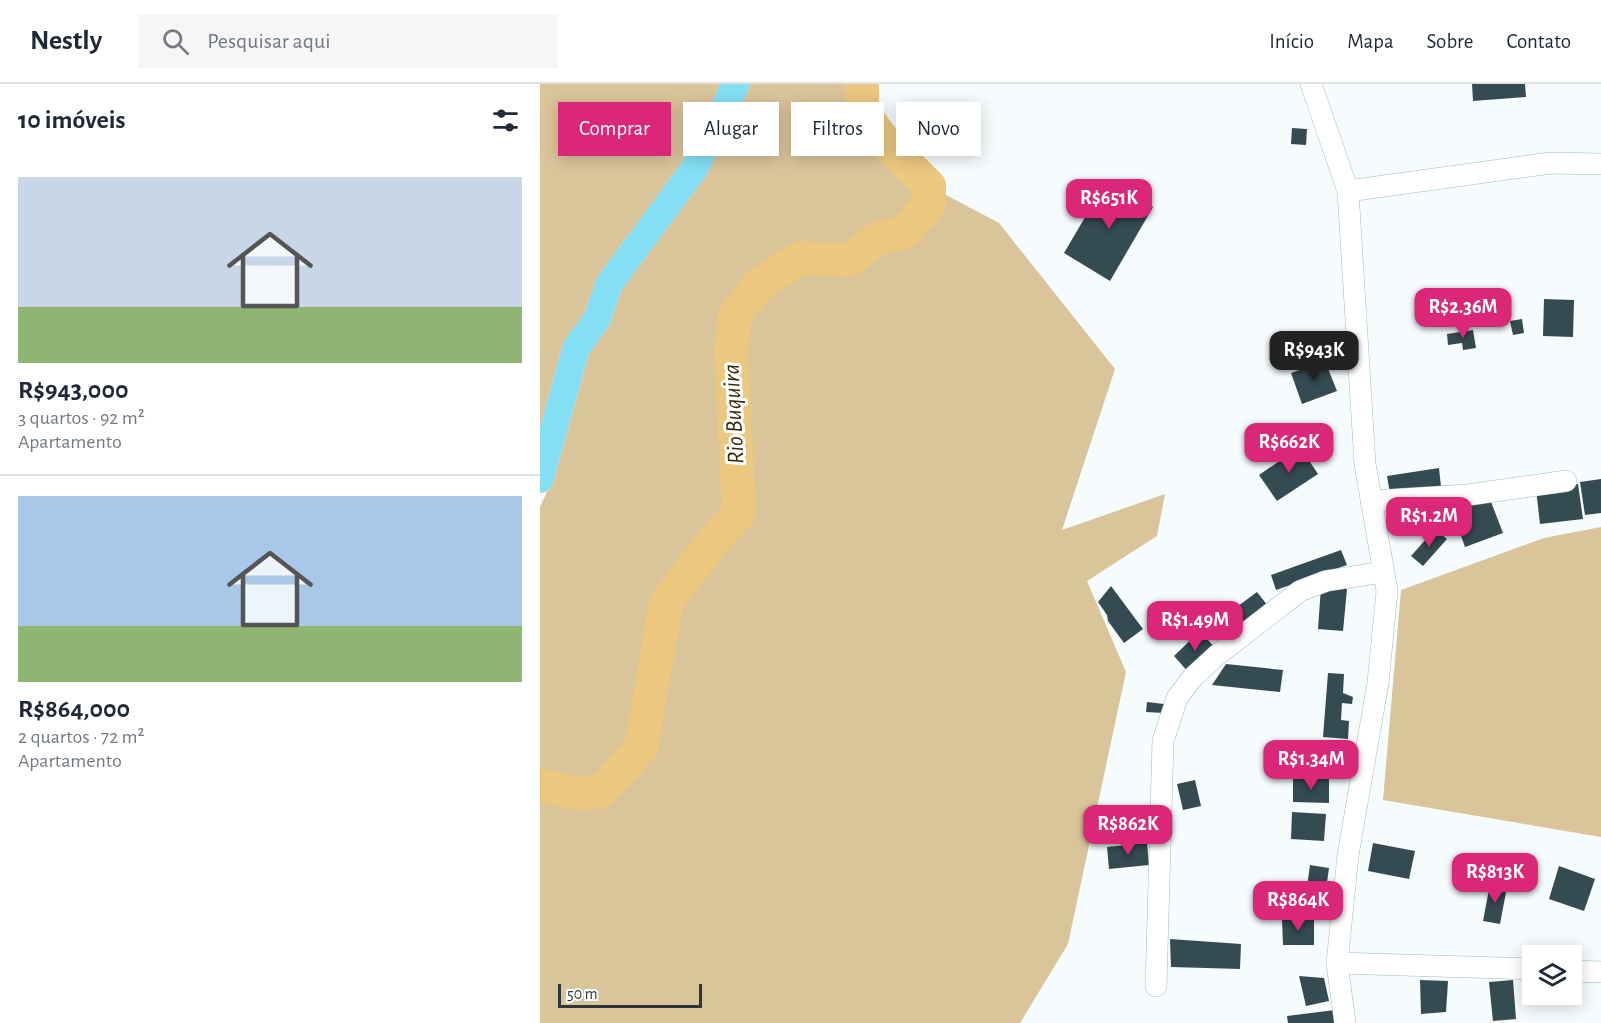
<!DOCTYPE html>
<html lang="pt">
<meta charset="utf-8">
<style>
body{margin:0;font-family:"Alegreya Sans",sans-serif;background:#f6f6f7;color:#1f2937;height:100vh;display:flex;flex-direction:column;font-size:22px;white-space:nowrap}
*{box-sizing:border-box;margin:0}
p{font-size:20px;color:#747a83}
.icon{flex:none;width:33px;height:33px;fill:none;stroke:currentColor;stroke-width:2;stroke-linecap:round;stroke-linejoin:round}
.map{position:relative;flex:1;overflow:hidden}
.drawer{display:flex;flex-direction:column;background:#fff;width:540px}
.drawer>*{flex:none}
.guide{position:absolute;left:18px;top:18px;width:570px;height:54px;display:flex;gap:12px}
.tools{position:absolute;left:982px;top:861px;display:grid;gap:12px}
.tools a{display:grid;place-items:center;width:60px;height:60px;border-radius:0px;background:#fff;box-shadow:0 3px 15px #0003;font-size:30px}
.scale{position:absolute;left:18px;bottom:15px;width:144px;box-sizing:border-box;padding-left:6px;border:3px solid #2d373b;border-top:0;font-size:16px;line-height:21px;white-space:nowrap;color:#2d373b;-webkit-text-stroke:4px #fff;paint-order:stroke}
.price{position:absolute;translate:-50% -51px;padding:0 14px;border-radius:12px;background:#db2777;color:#fff;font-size:20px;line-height:39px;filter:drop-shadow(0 2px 3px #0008)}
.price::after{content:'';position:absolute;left:50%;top:36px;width:18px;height:14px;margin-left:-9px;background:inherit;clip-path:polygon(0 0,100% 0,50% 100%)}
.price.current{background:#222;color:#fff}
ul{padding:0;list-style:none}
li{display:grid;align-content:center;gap:12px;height:318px;padding:0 18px}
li+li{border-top:2px solid #e0e1e3}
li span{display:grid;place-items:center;height:186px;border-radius:0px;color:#555}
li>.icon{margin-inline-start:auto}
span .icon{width:108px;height:108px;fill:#fffc;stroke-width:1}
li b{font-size:26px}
h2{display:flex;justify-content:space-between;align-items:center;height:72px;padding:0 18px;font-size:26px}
.tag{padding:0 21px;border-radius:0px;background:#fff;box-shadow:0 3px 15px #0003;font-size:21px;line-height:54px}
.tag.current{background:#db2777;color:#fff}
header{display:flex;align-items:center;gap:36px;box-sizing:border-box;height:84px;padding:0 30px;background:#fff;border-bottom:2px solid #e0e1e3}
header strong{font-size:28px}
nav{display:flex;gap:33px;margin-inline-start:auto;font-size:21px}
.search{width:420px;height:54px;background:#f6f6f7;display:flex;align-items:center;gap:15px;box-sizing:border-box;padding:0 21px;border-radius:0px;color:#747a83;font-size:22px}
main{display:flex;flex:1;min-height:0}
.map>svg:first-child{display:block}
</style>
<header>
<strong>Nestly</strong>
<div class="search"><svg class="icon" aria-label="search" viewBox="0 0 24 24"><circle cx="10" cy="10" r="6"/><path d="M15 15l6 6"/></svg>Pesquisar aqui</div>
<nav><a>Início</a><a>Mapa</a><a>Sobre</a><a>Contato</a></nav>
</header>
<main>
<section class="drawer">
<h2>10 imóveis<svg class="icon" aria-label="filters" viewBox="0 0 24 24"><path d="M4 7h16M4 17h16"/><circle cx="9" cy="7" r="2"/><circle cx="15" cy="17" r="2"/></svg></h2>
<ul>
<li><span style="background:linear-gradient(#c9d6e8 70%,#8fb573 0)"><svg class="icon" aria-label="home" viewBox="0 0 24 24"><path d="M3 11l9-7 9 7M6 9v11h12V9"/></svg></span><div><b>R$943,000</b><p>3 quartos · 92 m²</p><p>Apartamento</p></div></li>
<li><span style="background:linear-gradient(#a9c7e8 70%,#8fb573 0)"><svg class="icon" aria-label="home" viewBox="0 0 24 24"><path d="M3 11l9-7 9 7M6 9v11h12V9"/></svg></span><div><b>R$864,000</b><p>2 quartos · 72 m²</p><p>Apartamento</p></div></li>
</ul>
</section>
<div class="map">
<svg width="1061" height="939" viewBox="0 0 1061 939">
<rect width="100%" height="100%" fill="#f6fbfd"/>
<g fill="#dac49a">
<polygon points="0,0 332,0 330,38 389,102 459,139 575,285 522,446 625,410 617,452 547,497 586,588 528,860 480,939 0,939 0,423 6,410 52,252 0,400"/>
<polygon points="1061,443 1061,753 843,716 861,506 1004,454"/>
</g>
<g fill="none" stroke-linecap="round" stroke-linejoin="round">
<polyline stroke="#ebc77f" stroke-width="34" points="0,701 40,710 61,707 101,664 126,519 177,452 199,429 191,268 195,232 220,199 261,174 309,176 338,154 364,149 389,120 389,102 343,56 322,27 322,0"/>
</g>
<g fill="#344b51">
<polygon points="932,0 985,0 986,13 933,17"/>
<polygon points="752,44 767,45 766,61 751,60"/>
<polygon points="567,96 613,123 570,197 524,169"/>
<polygon points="1004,215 1034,216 1033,253 1003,252"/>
<polygon points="982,235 984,249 973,251 970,237"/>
<polygon points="933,246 936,264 923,266 922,259 908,261 907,250"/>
<polygon points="785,277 797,307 762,320 751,289"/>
<polygon points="760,363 778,390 737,417 719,391"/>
<polygon points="899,384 901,403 850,410 847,392"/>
<polygon points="1061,395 1061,429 1045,431 1040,398"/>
<polygon points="1038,400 1043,435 1000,440 996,405"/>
<polygon points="948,410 963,449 925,463 911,424"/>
<polygon points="895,445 907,455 883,482 871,472"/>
<polygon points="801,466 807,481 736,506 731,491"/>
<polygon points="571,502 603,545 584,559 568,537 567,531 558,518"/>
<polygon points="781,503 807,505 803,547 778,545"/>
<polygon points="717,508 728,522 693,548 682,534"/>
<polygon points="660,547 676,565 650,590 634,572"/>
<polygon points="686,580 743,586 740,608 672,601"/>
<polygon points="788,589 804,590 803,609 813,613 812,620 802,619 801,636 809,637 808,655 783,653"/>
<polygon points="607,618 624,620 624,629 606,628"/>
<polygon points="753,695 789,695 789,719 753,718"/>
<polygon points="655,696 661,722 643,726 637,700"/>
<polygon points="752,728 786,730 784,757 751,755"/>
<polygon points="611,733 613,755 582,757 580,735"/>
<polygon points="607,759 609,781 569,785 567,763"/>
<polygon points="833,759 875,767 869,795 828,787"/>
<polygon points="770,781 789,784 782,835 740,830 743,807 766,810"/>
<polygon points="1019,782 1055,795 1044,827 1009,815"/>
<polygon points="950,800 967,803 960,840 943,837"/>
<polygon points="742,835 774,835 774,861 743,861"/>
<polygon points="630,855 701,860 700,885 631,883"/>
<polygon points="759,892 784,894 789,917 766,922"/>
<polygon points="880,896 908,897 906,928 881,930"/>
<polygon points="973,896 976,935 953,937 949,898"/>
<polygon points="795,926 797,939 748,939 747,932"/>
</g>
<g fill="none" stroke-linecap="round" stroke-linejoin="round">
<defs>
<g id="minor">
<polyline points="771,0 808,107 825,380 847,507 838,599 808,771 797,879 805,939"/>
<polyline points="808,107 1011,79 1061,80"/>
<polyline points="831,417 928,411 1026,397"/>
<polyline points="797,879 993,885"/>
<polyline points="1032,887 1061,888"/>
<polyline points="616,902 623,657 637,614 653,593 676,572 760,507 786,497 843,488"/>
</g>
<polyline id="major" points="0,395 36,264 57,235 69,200 154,85 196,0"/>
</defs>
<use href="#minor" stroke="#a1bbc2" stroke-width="22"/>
<use href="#major" stroke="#d5d7d8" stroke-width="28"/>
<use href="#minor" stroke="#fff" stroke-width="21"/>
<use href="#major" stroke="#85dff4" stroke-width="27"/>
</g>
<g text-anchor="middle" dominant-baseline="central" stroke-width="6" stroke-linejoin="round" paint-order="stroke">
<g font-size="24" font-style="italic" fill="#392a09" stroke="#fff">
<text transform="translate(194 330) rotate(-93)">Rio Buquira</text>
</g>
</g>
</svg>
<div class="tools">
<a><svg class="icon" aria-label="layers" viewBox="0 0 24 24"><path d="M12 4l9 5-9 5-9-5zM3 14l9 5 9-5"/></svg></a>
</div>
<div class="scale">50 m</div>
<b class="price" style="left:569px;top:146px">R$651K</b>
<b class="price" style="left:923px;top:255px">R$2.36M</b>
<b class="price current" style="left:774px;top:298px">R$943K</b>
<b class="price" style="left:749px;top:390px">R$662K</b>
<b class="price" style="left:889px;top:464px">R$1.2M</b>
<b class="price" style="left:655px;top:568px">R$1.49M</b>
<b class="price" style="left:771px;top:707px">R$1.34M</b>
<b class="price" style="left:588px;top:772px">R$862K</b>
<b class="price" style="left:955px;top:820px">R$813K</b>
<b class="price" style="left:758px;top:848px">R$864K</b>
<div class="guide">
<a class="tag current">Comprar</a>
<a class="tag">Alugar</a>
<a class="tag">Filtros</a>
<a class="tag">Novo</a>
</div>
</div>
</main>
